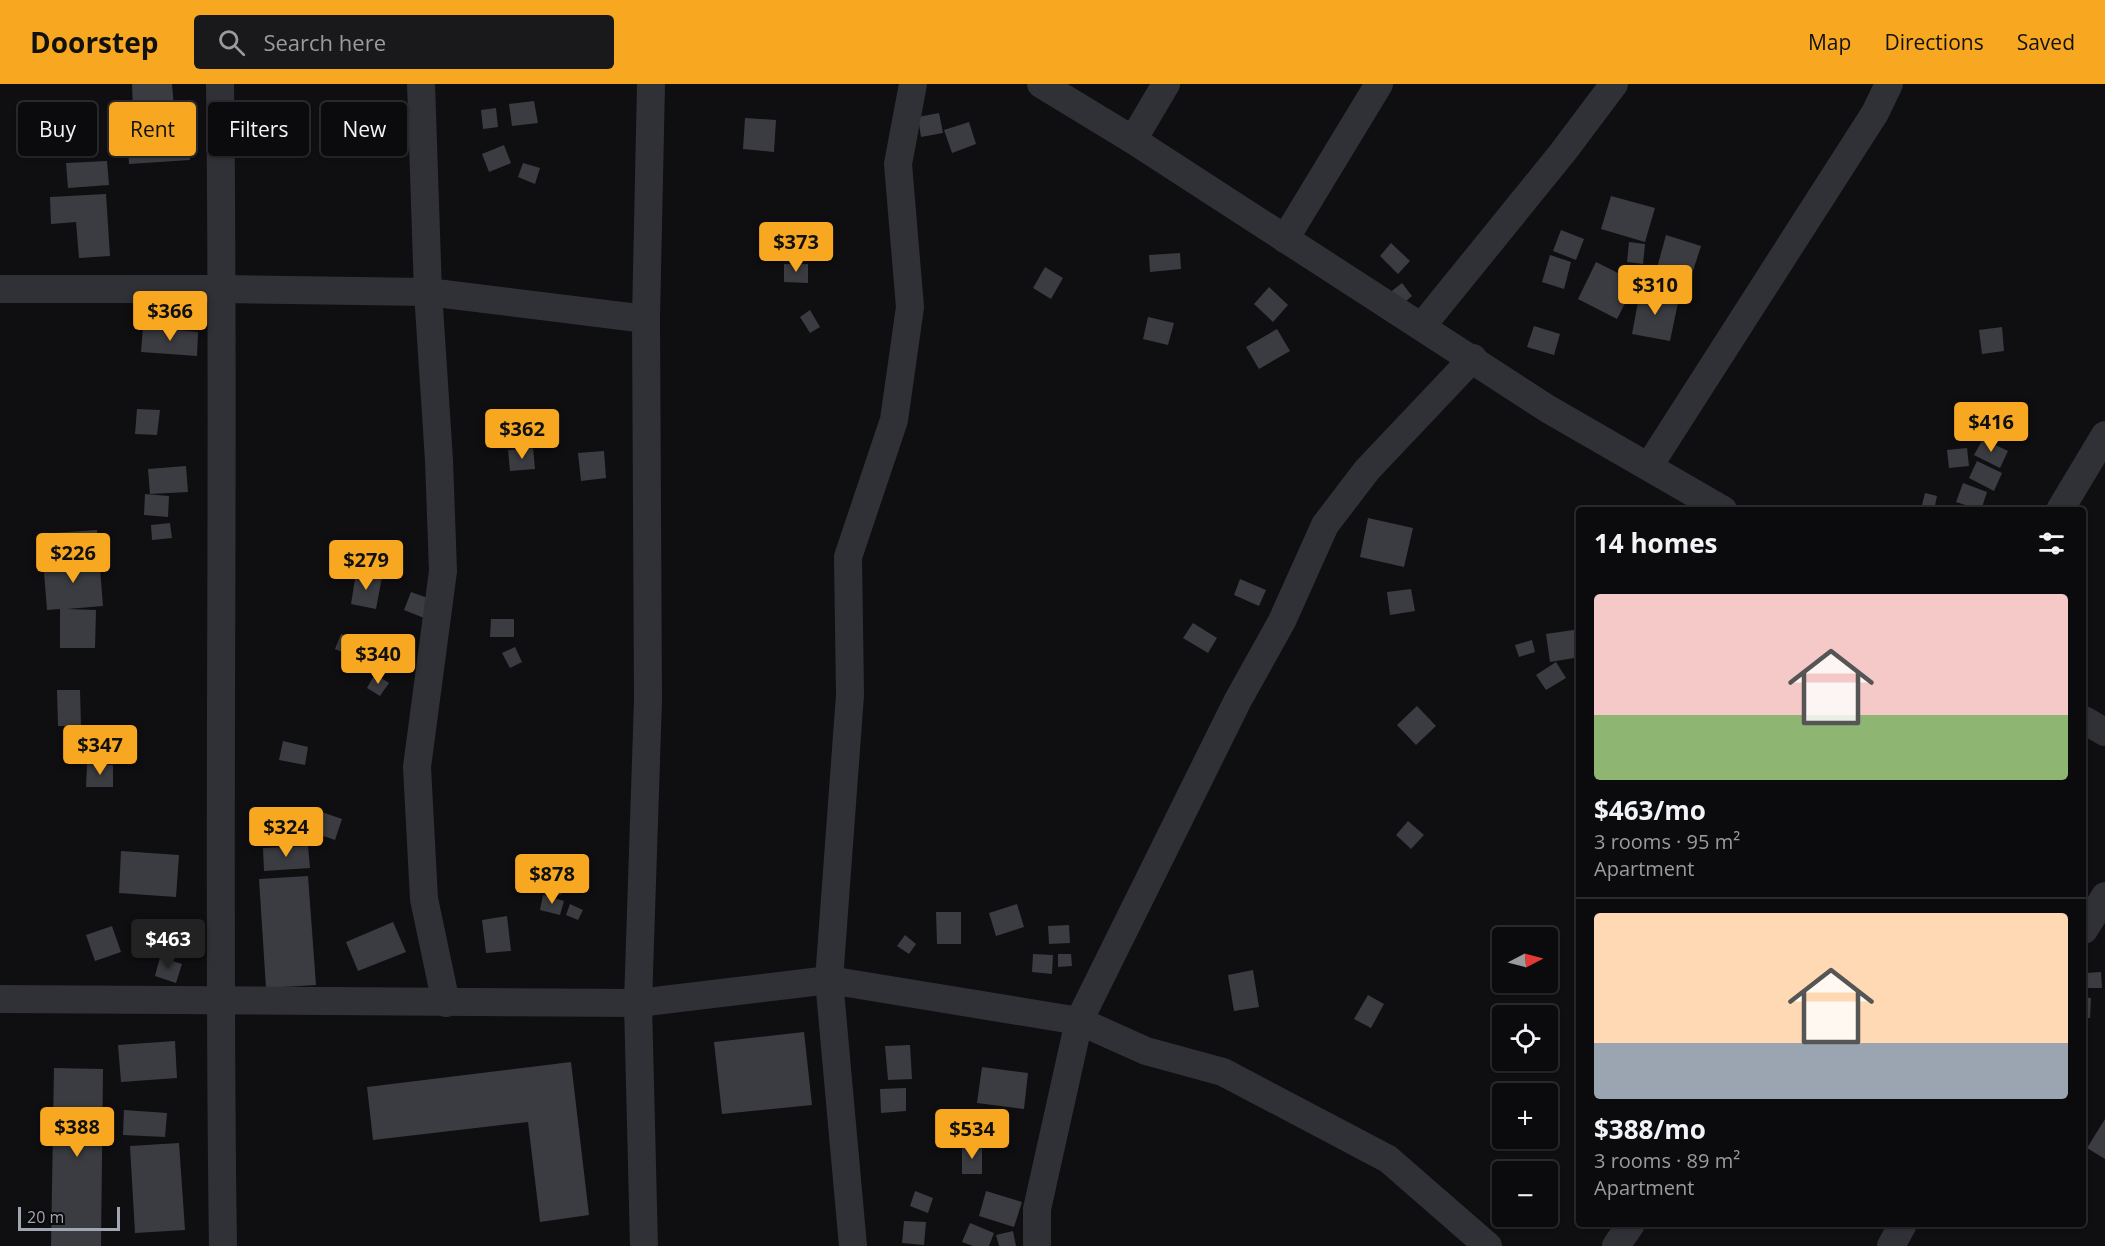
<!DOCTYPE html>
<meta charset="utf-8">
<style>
body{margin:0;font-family:"Open Sans",sans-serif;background:#19191b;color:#f1f3f6;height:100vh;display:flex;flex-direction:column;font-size:22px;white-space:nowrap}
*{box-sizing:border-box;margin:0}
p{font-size:20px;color:#9a9b9d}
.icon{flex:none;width:33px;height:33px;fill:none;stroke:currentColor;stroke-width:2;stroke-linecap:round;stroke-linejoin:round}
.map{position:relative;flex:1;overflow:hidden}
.side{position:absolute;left:1576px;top:423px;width:510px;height:720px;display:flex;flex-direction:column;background:#0b0b0d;border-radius:6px;box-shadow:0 2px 4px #0004,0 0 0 2px #2b2b2e}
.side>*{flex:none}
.banner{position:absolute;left:18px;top:18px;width:570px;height:54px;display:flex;gap:12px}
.needle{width:39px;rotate:84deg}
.buttons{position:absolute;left:1492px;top:843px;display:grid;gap:12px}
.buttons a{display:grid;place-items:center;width:66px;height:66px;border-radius:6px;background:#0b0b0d;box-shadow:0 2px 4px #0004,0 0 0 2px #2b2b2e;font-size:30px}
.scale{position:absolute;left:18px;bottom:15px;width:102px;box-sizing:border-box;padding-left:6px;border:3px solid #a0a6b2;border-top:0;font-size:16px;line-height:21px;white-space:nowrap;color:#a0a6b2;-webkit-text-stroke:4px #0a0a0b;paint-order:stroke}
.price{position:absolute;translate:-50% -51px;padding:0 14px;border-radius:6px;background:#f8a820;color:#111;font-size:20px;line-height:39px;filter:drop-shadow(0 2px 3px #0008)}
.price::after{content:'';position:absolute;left:50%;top:36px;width:18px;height:14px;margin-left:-9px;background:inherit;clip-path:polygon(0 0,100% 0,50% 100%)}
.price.selected{background:#222;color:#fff}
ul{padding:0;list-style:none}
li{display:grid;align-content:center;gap:12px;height:318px;padding:0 18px}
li+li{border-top:2px solid #2b2b2e}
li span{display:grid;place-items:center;height:186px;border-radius:6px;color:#555}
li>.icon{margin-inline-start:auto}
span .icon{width:108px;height:108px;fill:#fffc;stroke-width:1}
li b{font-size:26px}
h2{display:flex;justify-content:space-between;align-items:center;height:72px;padding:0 18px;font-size:26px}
.chip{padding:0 21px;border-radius:6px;background:#0b0b0d;box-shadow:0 2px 4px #0004,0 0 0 2px #2b2b2e;font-size:21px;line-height:54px}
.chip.selected{background:#f8a820;color:#111}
header{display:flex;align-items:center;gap:36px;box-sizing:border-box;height:84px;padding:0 30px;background:#f8a820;color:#111}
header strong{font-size:28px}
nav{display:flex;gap:33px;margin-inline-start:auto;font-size:21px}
.search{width:420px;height:54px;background:#19191b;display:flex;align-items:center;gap:15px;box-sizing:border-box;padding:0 21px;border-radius:6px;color:#9a9b9d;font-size:22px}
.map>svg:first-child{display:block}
</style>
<header>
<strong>Doorstep</strong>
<div class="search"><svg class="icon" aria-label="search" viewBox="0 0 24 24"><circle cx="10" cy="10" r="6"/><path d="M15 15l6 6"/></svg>Search here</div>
<nav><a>Map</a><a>Directions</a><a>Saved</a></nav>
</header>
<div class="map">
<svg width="2105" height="1162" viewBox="0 0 2105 1162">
<rect width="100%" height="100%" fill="#0f0f11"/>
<g fill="#3b3c41">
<polygon points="132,0 172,0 174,24 133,26"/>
<polygon points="534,17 538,39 512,42 509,20"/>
<polygon points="496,24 498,43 483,45 481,26"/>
<polygon points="939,29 943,49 921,53 918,33"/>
<polygon points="745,34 776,36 774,68 743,65"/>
<polygon points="969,38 976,60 952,69 944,46"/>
<polygon points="90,43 91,72 41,74 39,46"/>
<polygon points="188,45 190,76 129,80 127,49"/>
<polygon points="504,61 511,79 489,88 482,70"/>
<polygon points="107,77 109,101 68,104 66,79"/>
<polygon points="523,79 540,84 535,100 518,93"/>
<polygon points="106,110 110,172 79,174 76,138 51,140 50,113"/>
<polygon points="1611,112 1655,124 1645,158 1601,145"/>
<polygon points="1561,146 1584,155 1576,176 1553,167"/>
<polygon points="1666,151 1701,162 1691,193 1657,184"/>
<polygon points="1629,158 1645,160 1643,180 1627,178"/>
<polygon points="1391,159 1410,177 1398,190 1380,172"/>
<polygon points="1180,169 1181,185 1150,188 1149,171"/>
<polygon points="1550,171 1571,178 1564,205 1542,198"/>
<polygon points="1596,178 1636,198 1617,235 1578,215"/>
<polygon points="784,180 808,180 808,199 784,198"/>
<polygon points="1045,183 1063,194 1051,215 1033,204"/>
<polygon points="1639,189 1659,191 1657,206 1637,204"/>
<polygon points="1402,199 1412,212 1399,223 1388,210"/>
<polygon points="1269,203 1288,221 1273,238 1254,220"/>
<polygon points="1640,207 1679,214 1670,257 1632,250"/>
<polygon points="810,226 820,243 810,249 800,233"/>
<polygon points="1148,233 1174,239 1168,261 1143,255"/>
<polygon points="1534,242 1560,250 1554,271 1527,263"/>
<polygon points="143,243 198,248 197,272 141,268"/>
<polygon points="2002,243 2004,267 1982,270 1979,246"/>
<polygon points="1277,245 1290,267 1259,285 1246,263"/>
<polygon points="137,325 160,326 157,351 135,350"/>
<polygon points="1983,355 2008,367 2000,384 1974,371"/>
<polygon points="533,364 535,385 510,387 508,366"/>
<polygon points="1967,364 1969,382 1949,384 1947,366"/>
<polygon points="604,367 606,394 581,397 578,369"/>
<polygon points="1977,377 2002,389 1994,407 1969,394"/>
<polygon points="186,382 188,408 150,410 148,385"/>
<polygon points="1963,399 1987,408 1981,426 1956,418"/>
<polygon points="1925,409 1937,412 1934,426 1921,425"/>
<polygon points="145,410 169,412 168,433 144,431"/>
<polygon points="1368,434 1413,444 1404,483 1360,473"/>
<polygon points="170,439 172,454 152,456 151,441"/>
<polygon points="97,446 103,522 67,525 96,526 95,564 60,564 60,525 47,526 41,450"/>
<polygon points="356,489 382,493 376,525 351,520"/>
<polygon points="1240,495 1266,506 1259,522 1234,511"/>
<polygon points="1411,505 1415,527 1390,531 1387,508"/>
<polygon points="411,508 436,517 429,536 404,526"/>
<polygon points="491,535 514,535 514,553 490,553"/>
<polygon points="1193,539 1217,554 1208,569 1183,554"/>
<polygon points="1580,545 1580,573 1550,578 1546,550"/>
<polygon points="341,550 357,556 351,572 335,565"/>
<polygon points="1532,556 1535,568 1519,573 1515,561"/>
<polygon points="515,563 522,578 510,584 502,569"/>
<polygon points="1556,578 1566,594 1546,606 1536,591"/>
<polygon points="375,590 389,599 380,612 367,604"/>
<polygon points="57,606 80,606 81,642 58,642"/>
<polygon points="1417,622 1436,642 1416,661 1397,641"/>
<polygon points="283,657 308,663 305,681 279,676"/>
<polygon points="87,680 113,681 113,703 86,703"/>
<polygon points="316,726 342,735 335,756 309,747"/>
<polygon points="292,729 309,730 309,744 292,743"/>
<polygon points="1408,737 1424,751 1411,765 1396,751"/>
<polygon points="308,762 310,784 264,787 263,764"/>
<polygon points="121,767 179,771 176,813 119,809"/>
<polygon points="542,783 566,789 561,811 536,805"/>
<polygon points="308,792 316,901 266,904 259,795"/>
<polygon points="543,811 564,817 560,831 540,826"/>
<polygon points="570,820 583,826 578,836 566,831"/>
<polygon points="1017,820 1024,843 996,852 989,829"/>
<polygon points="936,828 961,828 961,860 937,860"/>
<polygon points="507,832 511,867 486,869 482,836"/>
<polygon points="393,838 406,868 358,887 346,858"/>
<polygon points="1069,841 1070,859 1049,860 1048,842"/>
<polygon points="112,842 121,868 95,877 86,851"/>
<polygon points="905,851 916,860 909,870 897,862"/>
<polygon points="1033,870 1053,871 1052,890 1032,888"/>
<polygon points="1058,870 1071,870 1072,882 1058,883"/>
<polygon points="160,873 182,880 176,899 155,892"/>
<polygon points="1253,886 1259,923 1234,927 1228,891"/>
<polygon points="2101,888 2102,904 2086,904 2085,889"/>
<polygon points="1368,911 1384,920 1371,944 1354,935"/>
<polygon points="2084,913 2091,914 2090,934 2084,934"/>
<polygon points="804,948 812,1021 722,1030 714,958"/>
<polygon points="175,957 177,994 121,998 118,961"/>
<polygon points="910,961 912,995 888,996 885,962"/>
<polygon points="571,978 589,1131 540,1138 528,1038 373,1056 367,1003"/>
<polygon points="982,983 1028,989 1024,1025 977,1019"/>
<polygon points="54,984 103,985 101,1162 51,1162"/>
<polygon points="906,1004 906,1027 881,1029 880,1005"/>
<polygon points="124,1026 167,1029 165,1053 123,1051"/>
<polygon points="2105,1035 2105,1075 2087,1064"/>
<polygon points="179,1059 185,1146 135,1149 130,1062"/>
<rect x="962" y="1063" width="20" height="27"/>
<polygon points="915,1107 933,1114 928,1129 910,1122"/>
<polygon points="986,1107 1022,1118 1014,1143 979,1132"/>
<polygon points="904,1137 926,1138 924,1161 902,1159"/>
<polygon points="970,1139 994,1149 989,1162 973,1162 962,1158"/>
<polygon points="1013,1147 1016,1162 999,1162 996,1151"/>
</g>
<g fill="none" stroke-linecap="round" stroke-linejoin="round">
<g stroke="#303136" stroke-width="28">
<path d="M 220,0 C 225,387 217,775 223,1162"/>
<polyline points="421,0 428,208 439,376 443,487 417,683 424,815 446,919"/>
<polyline points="1041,0 1133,56 1548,325 1723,426"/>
<polyline points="1133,56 1166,0"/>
<polyline points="1285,155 1379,0"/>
<polyline points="0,205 222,205 428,208 646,235"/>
<polyline points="1422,242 1563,68 1614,0"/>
<polyline points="1649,382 1875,29 1889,0"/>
<polyline points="2060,426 2105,351"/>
<polyline points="2084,636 2105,648"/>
<polyline points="2084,846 2105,812"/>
<polyline points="0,915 638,919 829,896 1079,937 1146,967 1223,988 1388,1075 1488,1162"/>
<polyline points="644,1162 638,919 648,616 646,235 651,0"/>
<polyline points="853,1162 829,896 850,611 848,473 894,336 910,223 898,80 913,0"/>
<polyline points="1037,1162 1037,1125 1079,937 1238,616 1282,537 1325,441 1367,386 1473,274"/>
<polyline points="1616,1162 1631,1140"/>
<polyline points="1891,1162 1903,1140"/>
</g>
</g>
</svg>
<div class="buttons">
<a><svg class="needle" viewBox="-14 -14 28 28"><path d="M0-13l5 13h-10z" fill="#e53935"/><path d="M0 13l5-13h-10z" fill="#9a9b9d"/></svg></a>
<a><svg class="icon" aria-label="locate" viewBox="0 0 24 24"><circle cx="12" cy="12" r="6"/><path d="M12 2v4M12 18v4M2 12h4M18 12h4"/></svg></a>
<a>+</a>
<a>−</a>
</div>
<div class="scale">20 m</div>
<b class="price" style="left:796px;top:189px">$373</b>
<b class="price" style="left:1655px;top:232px">$310</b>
<b class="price" style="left:170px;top:258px">$366</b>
<b class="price" style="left:1991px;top:369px">$416</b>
<b class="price" style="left:522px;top:376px">$362</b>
<b class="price" style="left:73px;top:500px">$226</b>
<b class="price" style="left:366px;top:507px">$279</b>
<b class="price" style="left:378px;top:601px">$340</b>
<b class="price" style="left:100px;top:692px">$347</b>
<b class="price" style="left:286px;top:774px">$324</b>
<b class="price" style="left:552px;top:821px">$878</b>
<b class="price selected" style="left:168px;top:886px">$463</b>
<b class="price" style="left:77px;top:1074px">$388</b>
<b class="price" style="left:972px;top:1076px">$534</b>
<div class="banner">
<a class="chip">Buy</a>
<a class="chip selected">Rent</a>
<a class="chip">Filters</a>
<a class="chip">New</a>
</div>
<section class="side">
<h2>14 homes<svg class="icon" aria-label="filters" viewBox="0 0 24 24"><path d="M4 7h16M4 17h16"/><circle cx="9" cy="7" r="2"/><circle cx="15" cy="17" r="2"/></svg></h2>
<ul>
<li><span style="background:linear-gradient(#f6c9c9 65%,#8fb573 0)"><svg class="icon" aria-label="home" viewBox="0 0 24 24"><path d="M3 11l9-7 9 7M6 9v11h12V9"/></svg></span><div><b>$463/mo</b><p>3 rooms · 95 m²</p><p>Apartment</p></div></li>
<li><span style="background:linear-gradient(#ffd9b3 70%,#9aa5b1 0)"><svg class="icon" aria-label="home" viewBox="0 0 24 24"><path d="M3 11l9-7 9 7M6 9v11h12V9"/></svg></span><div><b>$388/mo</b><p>3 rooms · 89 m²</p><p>Apartment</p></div></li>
</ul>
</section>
</div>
